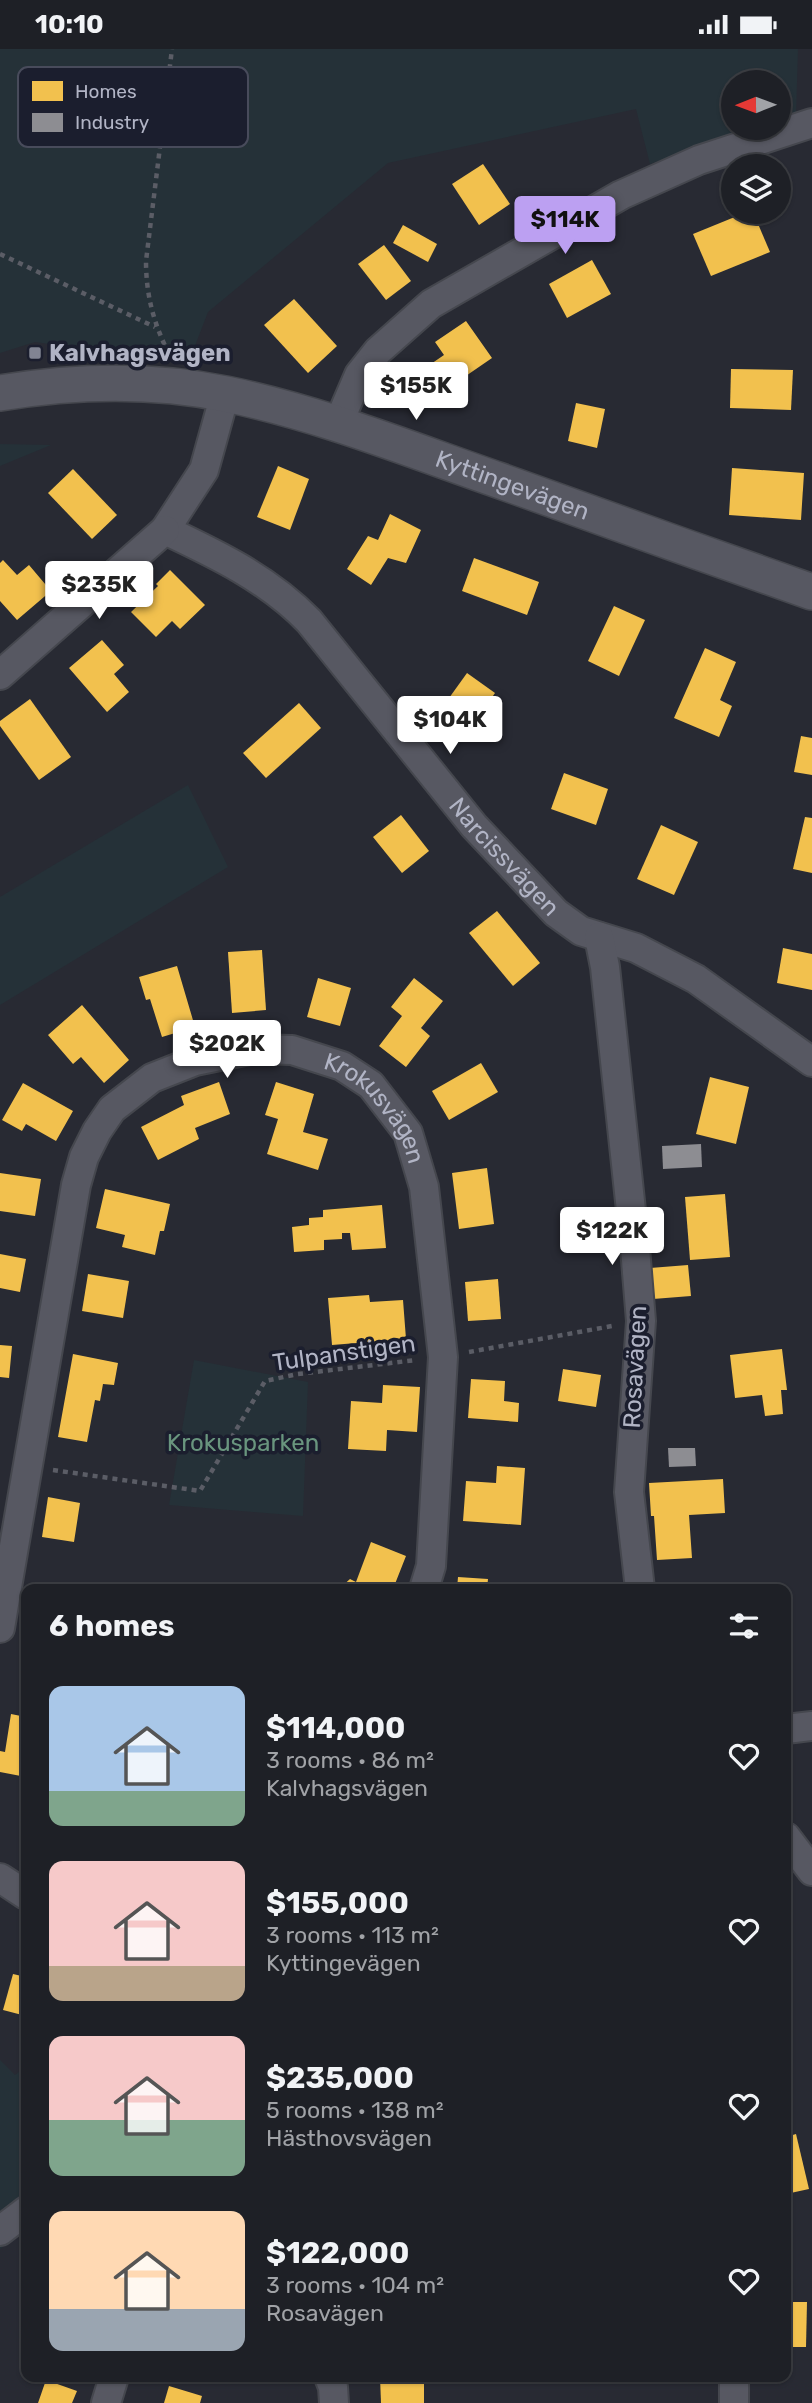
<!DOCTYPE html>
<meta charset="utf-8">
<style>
body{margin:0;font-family:Rubik,sans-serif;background:#2b2d32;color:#f1f3f6;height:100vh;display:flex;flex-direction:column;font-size:26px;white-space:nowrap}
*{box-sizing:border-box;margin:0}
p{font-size:23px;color:#a1a3a7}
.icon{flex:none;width:38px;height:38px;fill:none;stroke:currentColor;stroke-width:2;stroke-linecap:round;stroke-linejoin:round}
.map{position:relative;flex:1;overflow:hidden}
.details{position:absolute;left:21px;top:1535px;width:770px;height:798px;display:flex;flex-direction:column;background:#1e2026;border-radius:14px;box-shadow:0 2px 5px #0004,0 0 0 2px #3c3e43}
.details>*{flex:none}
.needle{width:46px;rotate:269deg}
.fabs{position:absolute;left:721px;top:21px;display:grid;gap:14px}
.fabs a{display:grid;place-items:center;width:70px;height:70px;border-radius:50%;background:#1e2026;box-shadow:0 2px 5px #0004,0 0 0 2px #3c3e43;font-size:35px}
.price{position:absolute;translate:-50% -60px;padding:0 16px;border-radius:7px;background:#fff;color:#222;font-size:23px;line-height:46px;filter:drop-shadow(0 2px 4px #0008)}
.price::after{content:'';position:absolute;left:50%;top:42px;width:21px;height:16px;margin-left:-10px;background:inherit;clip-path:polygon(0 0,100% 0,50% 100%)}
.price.on{background:#bca0f2;color:#111}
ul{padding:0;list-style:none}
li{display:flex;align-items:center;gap:21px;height:175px;padding:0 28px}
li span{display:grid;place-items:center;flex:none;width:196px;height:140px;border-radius:14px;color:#555}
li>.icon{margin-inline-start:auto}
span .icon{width:84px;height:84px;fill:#fffc;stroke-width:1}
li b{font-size:30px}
h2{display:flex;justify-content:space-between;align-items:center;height:84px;padding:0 28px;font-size:30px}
.status{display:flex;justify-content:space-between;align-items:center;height:49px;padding:0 35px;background:#1e2026;direction:ltr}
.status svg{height:19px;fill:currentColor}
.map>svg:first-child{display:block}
</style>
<div class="status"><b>10:10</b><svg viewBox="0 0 49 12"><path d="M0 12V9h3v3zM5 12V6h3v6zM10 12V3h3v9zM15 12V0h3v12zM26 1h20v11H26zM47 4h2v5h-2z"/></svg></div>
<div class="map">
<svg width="812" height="2354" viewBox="0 0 812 2354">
<rect width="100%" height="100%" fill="#282a33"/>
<g fill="#253138">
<polygon points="0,0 798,0 796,67 779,72 779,33 733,33 733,79 759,79 650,115 636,60 388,114 208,263 188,315 35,293 0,304"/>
<polygon points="0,395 51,396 0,417"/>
<polygon points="188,736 228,818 0,956 0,848"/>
<polygon points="194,1311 308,1333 303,1467 169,1456"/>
<polygon points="0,2011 15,2026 26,2018 26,2182 0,2200"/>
</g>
<g fill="#f2c14e">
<polygon points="483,115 510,155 479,176 452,135"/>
<polygon points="747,163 753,163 770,203 711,227 693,185"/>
<polygon points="403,176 437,195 428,213 393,194"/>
<polygon points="384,196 411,232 386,251 358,215"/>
<polygon points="592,211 611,245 567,269 549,235"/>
<polygon points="294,250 337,297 308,324 264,276"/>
<polygon points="466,272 492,309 460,331 457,327 423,351 409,330 444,306 435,293"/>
<polygon points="731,320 793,321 791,361 730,359"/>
<polygon points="576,354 605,360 597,399 568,392"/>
<polygon points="278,417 309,430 290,481 257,468"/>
<polygon points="732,419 804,424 801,471 729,466"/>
<polygon points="73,420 117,466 92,490 48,444"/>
<polygon points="390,465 421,481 406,514 388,509 371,536 347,520 368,487 378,491"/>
<polygon points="474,509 539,533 527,566 462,542"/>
<polygon points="3,511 17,526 29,516 51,542 17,571 0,552 0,514"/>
<polygon points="170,521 205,556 180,580 172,572 156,588 131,563 158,537 156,535"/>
<polygon points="614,557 645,571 619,627 588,612"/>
<polygon points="102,591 124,616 114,625 129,643 107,663 69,619"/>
<polygon points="705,599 736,613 720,651 732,657 719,688 674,669"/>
<polygon points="467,624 495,644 463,690 434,670"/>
<polygon points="30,650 71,708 39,731 0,677 0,672"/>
<polygon points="299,654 321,679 266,729 243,704"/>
<polygon points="801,687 812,689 812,726 794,723"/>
<polygon points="564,724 608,740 596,776 551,760"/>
<polygon points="401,766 429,802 402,824 373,788"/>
<polygon points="805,768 812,769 812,824 793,820"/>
<polygon points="661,776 698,793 674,846 637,830"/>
<polygon points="497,862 540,914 513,937 469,884"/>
<polygon points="783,899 812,905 812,941 777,934"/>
<polygon points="262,901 266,961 232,964 228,903"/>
<polygon points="177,917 195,978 162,988 150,950 146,951 139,928"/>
<polygon points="318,929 351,939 340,977 307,968"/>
<polygon points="414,929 443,952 421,979 430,987 406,1018 379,997 402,967 391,958"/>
<polygon points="82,956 129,1011 104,1034 81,1008 73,1015 48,986"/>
<polygon points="481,1014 498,1043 449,1071 432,1042"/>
<polygon points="710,1028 749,1038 736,1095 696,1085"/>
<polygon points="219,1033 230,1065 195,1079 199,1090 158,1111 141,1078 184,1056 181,1047"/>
<polygon points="276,1033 314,1045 303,1083 328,1090 318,1121 267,1105 278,1070 265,1066"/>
<polygon points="23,1034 73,1062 56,1092 26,1075 22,1082 2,1071"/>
<polygon points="487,1119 494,1175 459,1180 452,1124"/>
<polygon points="0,1124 41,1130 35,1167 0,1162"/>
<polygon points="105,1140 170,1155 164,1182 160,1182 155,1206 122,1198 125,1186 96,1179"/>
<polygon points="725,1145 730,1208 690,1211 685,1148"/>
<polygon points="382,1156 386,1199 352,1201 350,1184 342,1184 342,1190 324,1191 324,1201 294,1203 292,1178 309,1176 309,1169 323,1168 323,1161"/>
<polygon points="0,1205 26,1210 20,1243 0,1239"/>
<polygon points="688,1216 691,1247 653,1250 650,1219"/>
<polygon points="88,1225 129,1232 123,1269 82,1262"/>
<polygon points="498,1230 501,1270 468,1272 465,1233"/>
<polygon points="369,1246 370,1253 403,1251 406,1290 332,1296 328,1249"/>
<polygon points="0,1296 12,1297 9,1329 0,1328"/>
<polygon points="782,1300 787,1341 781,1341 783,1365 765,1367 762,1346 735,1349 730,1306"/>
<polygon points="73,1305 118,1314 114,1336 103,1335 100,1352 95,1351 87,1393 58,1388"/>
<polygon points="563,1320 601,1326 596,1358 558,1352"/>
<polygon points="471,1330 505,1332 504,1352 519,1354 518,1373 468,1369"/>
<polygon points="383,1336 420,1338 417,1383 387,1381 386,1402 348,1400 351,1352 382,1354"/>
<polygon points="497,1417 525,1419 521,1476 463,1472 466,1432 496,1434"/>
<polygon points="723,1430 725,1464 689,1466 692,1509 657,1511 654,1467 651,1467 649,1434"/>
<polygon points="48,1448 80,1454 74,1493 42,1488"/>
<polygon points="371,1493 406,1507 393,1540 339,1540 350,1530 356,1533"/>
<polygon points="458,1528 488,1530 487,1540 457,1540"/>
<polygon points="11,1665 26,1668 26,1728 0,1723 0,1702 5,1703"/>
<polygon points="13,1925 26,1928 26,1967 3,1961"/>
<polygon points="796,2085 809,2140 786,2145 786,2088"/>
<polygon points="786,2253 807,2253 806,2298 786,2298"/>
<polygon points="380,2328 424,2328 424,2354 381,2354"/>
<polygon points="591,2328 631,2328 631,2330 591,2331"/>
<polygon points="46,2331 77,2342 72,2354 38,2354"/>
<polygon points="169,2337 202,2347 200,2354 164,2354"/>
</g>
<g fill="#8d8d92">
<polygon points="701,1095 702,1118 663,1120 662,1097"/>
<polygon points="668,1399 695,1399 696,1417 669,1418"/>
</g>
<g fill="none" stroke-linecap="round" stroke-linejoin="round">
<defs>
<g id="minor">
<path id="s1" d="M 225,345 L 204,421 L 165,481 C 218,506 268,530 309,572 L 474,777 L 556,864 L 581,882 L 636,899 L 696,930 L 812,1013"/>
<polyline points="338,375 359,326 378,302 431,255 621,146 699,111 812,74"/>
<polyline points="0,626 165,481"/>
<polyline points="599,888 605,918 635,1199 641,1272 629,1443 640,1540"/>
<path id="s2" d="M 0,1579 L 76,1136 L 84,1108 L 97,1082 L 112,1060 L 152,1029 L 195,1012 L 254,1000 L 292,1001 L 342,1017 L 371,1036 L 408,1084 L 424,1138 L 443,1308 L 431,1517 L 424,1540"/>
<polyline points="786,1680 812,1677"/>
<polyline points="786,1788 812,1822"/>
<polyline points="0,1829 26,1846"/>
<polyline points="0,2182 26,2162"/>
<polyline points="329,2328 333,2338 334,2354"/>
<polyline points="106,2354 114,2328"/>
<polyline points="734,2354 734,2328"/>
</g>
<g id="tertiary">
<path id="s3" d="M 0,344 C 74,332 152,330 226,345 C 319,364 409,400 498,431 C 603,469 707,506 812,543"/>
</g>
</defs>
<use href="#minor" stroke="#45474e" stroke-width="32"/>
<use href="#tertiary" stroke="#45474e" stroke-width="38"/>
<g stroke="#5b5d66" stroke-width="4.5" stroke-dasharray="5 5" stroke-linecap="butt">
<polyline points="0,205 155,278"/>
<path d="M 169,305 C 154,275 146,247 146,212 L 172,0"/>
<polyline points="469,1303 612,1277"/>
<polyline points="53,1421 200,1442 265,1332 298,1325 416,1311"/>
</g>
<use href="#minor" stroke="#575862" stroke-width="28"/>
<use href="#tertiary" stroke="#575862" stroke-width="35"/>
</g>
<rect fill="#818492" stroke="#1b1e2e" stroke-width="2.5" x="28" y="297" width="14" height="14" rx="3.5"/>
<g text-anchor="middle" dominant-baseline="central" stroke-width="7" stroke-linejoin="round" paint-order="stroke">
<g font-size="24" font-weight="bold" fill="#b1b4c5" stroke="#1b1e2e" text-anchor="start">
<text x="49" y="304">Kalvhagsvägen</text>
</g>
<g font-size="24" fill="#b1b4c5" stroke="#1b1e2e">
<text stroke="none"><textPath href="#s3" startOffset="528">Kyttingevägen</textPath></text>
<text stroke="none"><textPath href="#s1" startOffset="628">Narcissvägen</textPath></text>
<text stroke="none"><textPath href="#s2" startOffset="836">Krokusvägen</textPath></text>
<text transform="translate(344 1304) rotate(-8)">Tulpanstigen</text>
<text transform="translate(635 1318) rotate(-87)">Rosavägen</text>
</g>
<g font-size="24" fill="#69957e" stroke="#1b1e2e">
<text x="243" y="1394">Krokusparken</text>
</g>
</g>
<rect x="18" y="18" width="230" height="80" rx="10" fill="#1b1e2e" stroke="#484b5b" stroke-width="2"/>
<rect x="32" y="32" width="31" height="20" fill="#f2c14e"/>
<rect x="32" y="64" width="31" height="19" fill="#8d8d92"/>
<g font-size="19" fill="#b1b4c5">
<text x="75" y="49">Homes</text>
<text x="75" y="80">Industry</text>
</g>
</svg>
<div class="fabs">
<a><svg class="needle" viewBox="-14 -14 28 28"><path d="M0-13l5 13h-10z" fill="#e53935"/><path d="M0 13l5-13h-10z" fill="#a1a3a7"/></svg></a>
<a><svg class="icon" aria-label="layers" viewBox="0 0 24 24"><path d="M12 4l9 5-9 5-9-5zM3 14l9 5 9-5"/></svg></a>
</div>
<b class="price on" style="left:565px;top:207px">$114K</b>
<b class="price" style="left:416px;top:373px">$155K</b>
<b class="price" style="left:99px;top:572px">$235K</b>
<b class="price" style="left:450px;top:707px">$104K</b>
<b class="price" style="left:227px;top:1031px">$202K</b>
<b class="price" style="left:612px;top:1218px">$122K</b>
<section class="details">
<h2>6 homes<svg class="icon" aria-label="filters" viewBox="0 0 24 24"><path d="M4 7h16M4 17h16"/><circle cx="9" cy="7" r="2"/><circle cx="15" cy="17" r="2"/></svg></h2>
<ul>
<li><span style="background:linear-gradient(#a9c7e8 75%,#7fa58c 0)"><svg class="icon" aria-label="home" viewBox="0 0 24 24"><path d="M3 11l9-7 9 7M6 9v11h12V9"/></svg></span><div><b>$114,000</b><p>3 rooms · 86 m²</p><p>Kalvhagsvägen</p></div><svg class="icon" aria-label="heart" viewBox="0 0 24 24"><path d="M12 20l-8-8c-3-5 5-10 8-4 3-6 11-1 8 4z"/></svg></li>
<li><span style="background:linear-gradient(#f6c9c9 75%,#b9a48a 0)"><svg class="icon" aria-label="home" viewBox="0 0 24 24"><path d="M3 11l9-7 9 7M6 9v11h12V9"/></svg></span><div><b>$155,000</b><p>3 rooms · 113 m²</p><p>Kyttingevägen</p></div><svg class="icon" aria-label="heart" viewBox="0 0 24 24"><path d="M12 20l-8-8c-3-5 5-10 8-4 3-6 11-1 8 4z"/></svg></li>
<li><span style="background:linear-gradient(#f6c9c9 60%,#7fa58c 0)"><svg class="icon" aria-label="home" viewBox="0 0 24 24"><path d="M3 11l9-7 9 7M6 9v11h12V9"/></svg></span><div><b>$235,000</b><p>5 rooms · 138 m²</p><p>Hästhovsvägen</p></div><svg class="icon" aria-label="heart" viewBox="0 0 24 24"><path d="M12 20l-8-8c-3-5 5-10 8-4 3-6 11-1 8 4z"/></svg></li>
<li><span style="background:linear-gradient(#ffd9b3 70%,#9aa5b1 0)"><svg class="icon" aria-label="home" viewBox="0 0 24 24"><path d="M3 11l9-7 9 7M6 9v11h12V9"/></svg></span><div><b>$122,000</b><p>3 rooms · 104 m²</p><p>Rosavägen</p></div><svg class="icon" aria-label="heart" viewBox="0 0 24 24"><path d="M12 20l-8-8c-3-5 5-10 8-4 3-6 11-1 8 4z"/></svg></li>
</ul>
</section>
</div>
